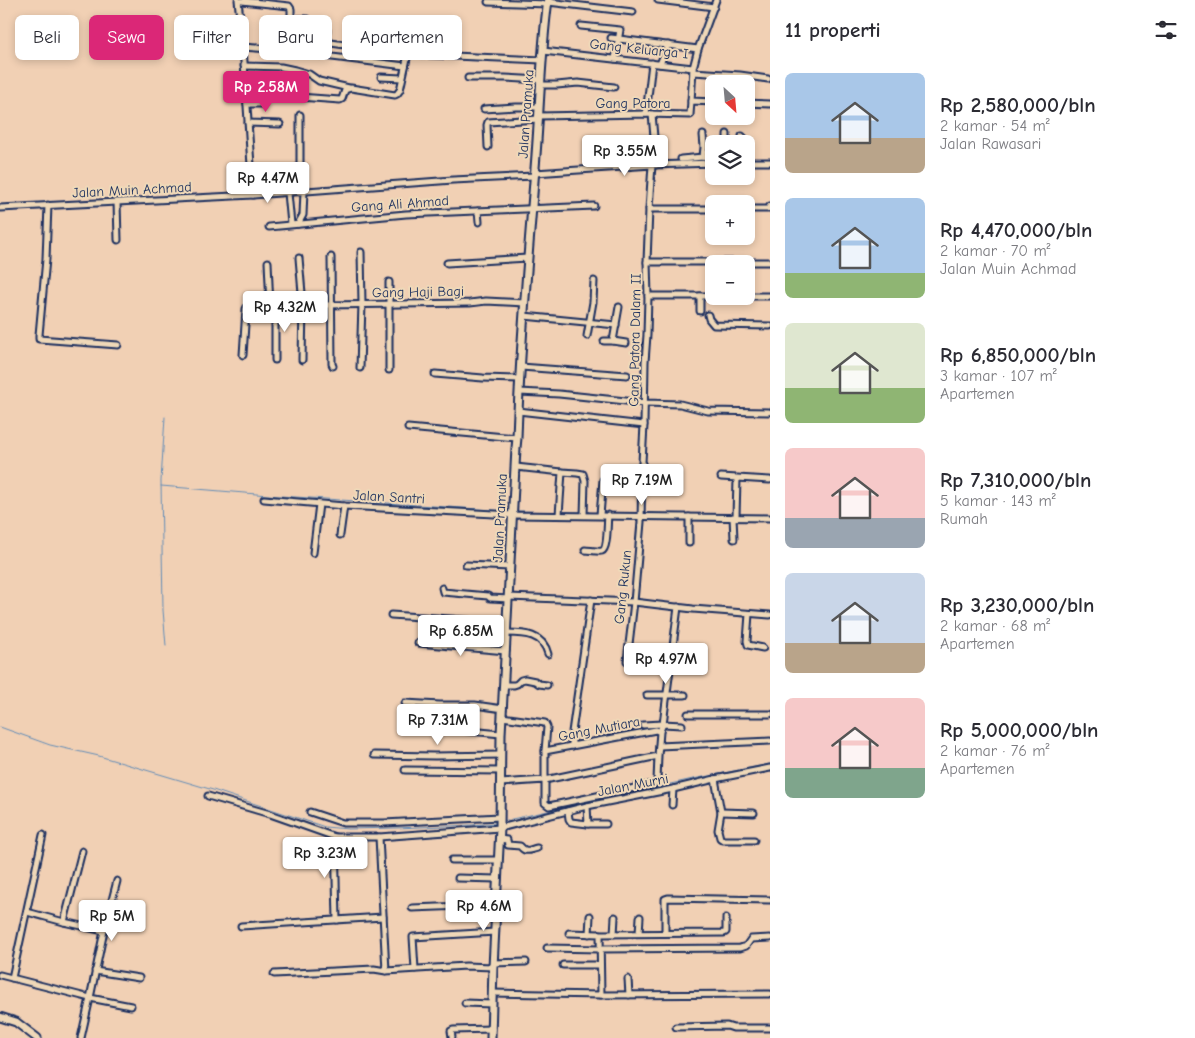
<!DOCTYPE html>
<html lang="id">
<meta charset="utf-8">
<style>
body{margin:0;font-family:"Comic Neue",sans-serif;background:#f2f2f3;color:#2b2b33;height:100vh;display:flex;flex-direction:column;font-size:19px;white-space:nowrap}
*{box-sizing:border-box;margin:0}
p{font-size:16px;color:#7c7c81}
.icon{flex:none;width:28px;height:28px;fill:none;stroke:currentColor;stroke-width:2;stroke-linecap:round;stroke-linejoin:round}
.map{position:relative;flex:1;overflow:hidden}
.panel{display:flex;flex-direction:column;background:#fff;width:425px}
.panel>*{flex:none}
.hud{position:absolute;left:15px;top:15px;width:475px;height:45px;display:flex;gap:10px}
.needle{width:32px;rotate:154deg}
.buttons{position:absolute;left:705px;top:75px;display:grid;gap:10px}
.buttons a{display:grid;place-items:center;width:50px;height:50px;border-radius:8px;background:#fff;box-shadow:0 2px 8px #0003;font-size:25px}
.price{position:absolute;translate:-50% -42px;padding:0 11px;border-radius:5px;background:#fff;color:#222;font-size:16px;line-height:32px;filter:drop-shadow(0 1px 2px #0008)}
.price::after{content:'';position:absolute;left:50%;top:30px;width:15px;height:11px;margin-left:-8px;background:inherit;clip-path:polygon(0 0,100% 0,50% 100%)}
.price.selected{background:#db2777;color:#fff}
ul{padding:0;list-style:none}
li{display:flex;align-items:center;gap:15px;height:125px;padding:0 15px}
li span{display:grid;place-items:center;flex:none;width:140px;height:100px;border-radius:8px;color:#555}
li>.icon{margin-inline-start:auto}
span .icon{width:60px;height:60px;fill:#fffc;stroke-width:1}
li b{font-size:21px}
h2{display:flex;justify-content:space-between;align-items:center;height:60px;padding:0 15px;font-size:21px}
.pill{padding:0 18px;border-radius:8px;background:#fff;box-shadow:0 2px 8px #0003;font-size:18px;line-height:45px}
.pill.selected{background:#db2777;color:#fff}
main{display:flex;flex:1;min-height:0}
.map>svg:first-child{display:block}
</style>
<main>
<div class="map">
<svg width="770" height="1038" viewBox="0 0 770 1038">
<rect width="100%" height="100%" fill="#f1d0b4"/>
<filter id="ink" filterUnits="userSpaceOnUse"><feTurbulence type="fractalNoise" baseFrequency=".02" numOctaves="2"/><feDisplacementMap in="SourceGraphic" scale="10" xChannelSelector="R" yChannelSelector="G"/><feConvolveMatrix kernelMatrix="1 2 1 2 8 2 1 2 1" color-interpolation-filters="sRGB"/></filter>
<g filter="url(#ink)">
<g fill="none" stroke-linecap="round" stroke-linejoin="round">
<g stroke="#638cb7" stroke-width="1">
<polyline points="165,417 161,481 163,610 166,646"/>
<polyline points="161,486 280,496 509,511"/>
<polyline points="516,511 557,512"/>
<polyline points="561,512 582,512"/>
<polyline points="586,512 599,513"/>
<polyline points="603,513 639,513"/>
<polyline points="643,514 734,514"/>
<polyline points="738,515 770,515"/>
<polyline points="0,727 50,745 99,756 213,790 325,827 348,829 396,828 472,825 496,823"/>
<polyline points="503,821 693,779 770,764"/>
</g>
<defs>
<g id="minor">
<polyline points="238,0 243,47 253,195"/>
<polyline points="658,0 714,7"/>
<polyline points="242,1 289,6 291,9 291,19 293,29"/>
<polyline points="488,2 548,4"/>
<polyline points="548,2 633,12"/>
<polyline points="291,19 307,19 310,23 325,27 327,30 326,38 331,43 408,54 542,60"/>
<polyline points="581,26 620,30 615,59"/>
<polyline points="611,38 698,49"/>
<polyline points="243,47 270,49"/>
<polyline points="543,51 693,68 698,49 716,0"/>
<polyline points="316,55 405,66"/>
<polyline points="660,64 668,45"/>
<polyline points="244,66 281,67 295,70 309,74 319,81 349,88"/>
<polyline points="693,72 740,75 768,79"/>
<polyline points="381,77 402,78"/>
<polyline points="468,78 505,78 541,80"/>
<polyline points="540,85 557,85 578,83 614,87"/>
<polyline points="246,93 340,100 342,99 345,90 351,88 395,95 397,94 400,90 408,54"/>
<polyline points="691,101 693,69"/>
<polyline points="746,103 770,104"/>
<polyline points="247,104 263,104 264,95"/>
<polyline points="484,109 516,107 539,107"/>
<polyline points="646,114 652,63"/>
<polyline points="652,114 654,137"/>
<polyline points="539,116 646,114 690,115 691,101 714,102"/>
<polyline points="248,123 280,124"/>
<polyline points="727,134 727,144"/>
<polyline points="742,136 744,138 745,144"/>
<polyline points="488,147 487,125 488,122 539,119"/>
<polyline points="655,152 656,165"/>
<polyline points="703,157 704,147 703,135"/>
<polyline points="681,159 703,157 714,158"/>
<polyline points="746,162 770,162"/>
<polyline points="535,173 652,165 714,163"/>
<polyline points="300,192 300,115"/>
<polyline points="288,193 291,224"/>
<polyline points="117,202 118,240"/>
<polyline points="48,205 46,259 39,335 39,339 118,345"/>
<polyline points="0,208 253,195 453,180 534,176"/>
<polyline points="649,209 714,209"/>
<polyline points="746,209 768,209 770,206"/>
<polyline points="478,211 479,222"/>
<polyline points="298,224 303,215 304,191"/>
<polyline points="269,227 406,214 594,206"/>
<polyline points="331,257 332,364 333,366"/>
<polyline points="299,258 303,305 302,360"/>
<polyline points="268,262 270,306"/>
<polyline points="647,262 770,262"/>
<polyline points="447,263 528,258"/>
<polyline points="389,282 389,370"/>
<polyline points="648,296 714,296"/>
<polyline points="746,296 770,296"/>
<polyline points="275,306 275,360"/>
<polyline points="619,307 613,341 626,343"/>
<polyline points="700,311 700,296"/>
<polyline points="708,315 709,319 714,325 770,326"/>
<polyline points="524,316 616,325"/>
<polyline points="587,336 593,302 594,281"/>
<polyline points="604,341 613,341"/>
<polyline points="243,355 246,309 247,307 250,306 401,304 470,303 486,301 525,303"/>
<polyline points="521,367 627,375"/>
<polyline points="360,368 362,304 361,252"/>
<polyline points="435,374 483,378 520,379"/>
<polyline points="519,392 559,394 645,403 680,404 708,411 769,412"/>
<polyline points="518,411 644,425"/>
<polyline points="408,428 517,438"/>
<polyline points="516,467 562,472 559,515"/>
<polyline points="562,472 577,473 583,474 585,481 584,515"/>
<polyline points="721,477 770,480"/>
<polyline points="264,499 344,506 513,515 770,518"/>
<polyline points="600,515 603,480"/>
<polyline points="733,517 734,539"/>
<polyline points="736,517 737,479"/>
<polyline points="340,535 344,506"/>
<polyline points="689,543 689,517"/>
<path d="M 585,550 C 589,550 598,552 602,551 C 608,549 607,522 608,515"/>
<polyline points="313,553 319,504"/>
<polyline points="466,565 510,567"/>
<polyline points="442,588 443,592 488,596 490,598 509,599"/>
<polyline points="509,597 634,602 693,609 770,615"/>
<polyline points="749,614 747,641 748,645 763,648"/>
<polyline points="391,615 507,623"/>
<path d="M 507,633 C 525,633 543,634 548,654"/>
<polyline points="418,643 506,651"/>
<polyline points="627,661 634,602 641,522 642,462 644,425 645,362 647,335 648,296 647,262 649,209 652,165"/>
<polyline points="504,685 514,685 517,684 521,680 525,679 535,681 539,684 547,685"/>
<polyline points="647,695 685,695"/>
<polyline points="405,703 440,705 475,705 503,709"/>
<polyline points="688,714 770,714"/>
<polyline points="502,717 545,723 547,727 545,751"/>
<polyline points="643,725 663,724 682,725"/>
<polyline points="449,729 501,734"/>
<polyline points="660,731 663,724 678,607"/>
<polyline points="572,746 572,732 591,600"/>
<polyline points="659,746 770,741"/>
<polyline points="374,755 435,756 501,755"/>
<polyline points="405,770 501,771"/>
<polyline points="715,779 721,812 718,830 720,838 723,840 754,840"/>
<polyline points="500,783 545,780 658,756 657,781 654,784 549,806 545,803 545,751 656,730 660,732 658,756"/>
<polyline points="208,796 270,814 335,837 379,837 500,828 587,806 673,789 715,779 770,768"/>
<polyline points="672,805 673,789"/>
<polyline points="587,806 588,824 606,824"/>
<polyline points="568,811 569,819 571,822 588,824"/>
<polyline points="310,812 343,823 384,823 500,817"/>
<polyline points="721,812 754,813"/>
<polyline points="335,837 337,920"/>
<polyline points="379,837 386,971"/>
<path d="M 499,839 L 507,840 L 508,845 L 520,846 C 526,853 528,850 537,848"/>
<polyline points="452,860 498,860"/>
<polyline points="458,878 497,879"/>
<polyline points="117,881 104,931 90,998 131,1006"/>
<polyline points="412,908 464,906 481,912 496,912"/>
<polyline points="27,912 64,922 104,931"/>
<polyline points="64,922 82,851"/>
<polyline points="241,926 383,917"/>
<polyline points="569,933 600,934 601,995"/>
<polyline points="639,933 640,917"/>
<polyline points="665,933 665,899 668,898 770,900"/>
<polyline points="589,934 590,916"/>
<polyline points="600,934 724,933 726,932 726,918"/>
<polyline points="614,934 615,917"/>
<polyline points="547,948 600,949 740,948 746,946 751,939 770,938"/>
<polyline points="493,963 526,962"/>
<polyline points="563,965 600,965"/>
<polyline points="415,969 413,937 495,932"/>
<polyline points="95,971 139,978"/>
<polyline points="274,974 374,969 386,971 466,966 493,967"/>
<polyline points="0,975 90,998 81,1038"/>
<polyline points="12,978 43,835"/>
<polyline points="628,979 629,995"/>
<polyline points="493,993 601,995 770,994"/>
<polyline points="465,1003 492,1004"/>
<polyline points="676,1027 727,1026 733,1028 770,1028"/>
<polyline points="452,1037 451,1031 453,1030 492,1029"/>
</g>
<g id="tertiary">
<polyline points="0,1017 16,1022 37,1038"/>
<path d="M 491,1038 L 493,967 L 500,828 L 501,734 L 516,448 L 517,438 C 520,343 529,249 536,155 C 540,103 541,51 548,0"/>
</g>
</defs>
<use href="#minor" stroke="#1b2f5e" stroke-width="9"/>
<use href="#tertiary" stroke="#1b2f5e" stroke-width="11"/>
<use href="#minor" stroke="#efd8b8" stroke-width="5"/>
<use href="#tertiary" stroke="#efd8b8" stroke-width="7"/>
</g>
</g>
<g text-anchor="middle" dominant-baseline="central" stroke-width="4" stroke-linejoin="round" paint-order="stroke">
<g font-size="14" fill="#1b2f5e" stroke="#efd8b8">
<text transform="translate(639 49) rotate(6)">Gang Keluarga I</text>
<text x="633" y="103">Gang Patora</text>
<text transform="translate(526 114) rotate(-86)">Jalan Pramuka</text>
<text transform="translate(132 190) rotate(-3)">Jalan Muin Achmad</text>
<text transform="translate(400 204) rotate(-4)">Gang Ali Ahmad</text>
<text transform="translate(418 292) rotate(-1)">Gang Haji Bagi</text>
<text transform="translate(635 340) rotate(-89)">Gang Patora Dalam II</text>
<text transform="translate(389 497) rotate(3)">Jalan Santri</text>
<text transform="translate(500 518) rotate(-87)">Jalan Pramuka</text>
<text transform="translate(623 587) rotate(-84)">Gang Rukun</text>
<text transform="translate(599 729) rotate(-11)">Gang Mutiara</text>
<text transform="translate(633 785) rotate(-11)">Jalan Murni</text>
</g>
</g>
</svg>
<div class="buttons">
<a><svg class="needle" viewBox="-14 -14 28 28"><path d="M0-13l5 13h-10z" fill="#e53935"/><path d="M0 13l5-13h-10z" fill="#7c7c81"/></svg></a>
<a><svg class="icon" aria-label="layers" viewBox="0 0 24 24"><path d="M12 4l9 5-9 5-9-5zM3 14l9 5 9-5"/></svg></a>
<a>+</a>
<a>−</a>
</div>
<b class="price selected" style="left:266px;top:113px">Rp 2.58M</b>
<b class="price" style="left:625px;top:177px">Rp 3.55M</b>
<b class="price" style="left:268px;top:204px">Rp 4.47M</b>
<b class="price" style="left:285px;top:333px">Rp 4.32M</b>
<b class="price" style="left:642px;top:506px">Rp 7.19M</b>
<b class="price" style="left:461px;top:657px">Rp 6.85M</b>
<b class="price" style="left:666px;top:685px">Rp 4.97M</b>
<b class="price" style="left:438px;top:746px">Rp 7.31M</b>
<b class="price" style="left:325px;top:879px">Rp 3.23M</b>
<b class="price" style="left:484px;top:932px">Rp 4.6M</b>
<b class="price" style="left:112px;top:942px">Rp 5M</b>
<div class="hud">
<a class="pill">Beli</a>
<a class="pill selected">Sewa</a>
<a class="pill">Filter</a>
<a class="pill">Baru</a>
<a class="pill">Apartemen</a>
</div>
</div>
<section class="panel">
<h2>11 properti<svg class="icon" aria-label="filters" viewBox="0 0 24 24"><path d="M4 7h16M4 17h16"/><circle cx="9" cy="7" r="2"/><circle cx="15" cy="17" r="2"/></svg></h2>
<ul>
<li><span style="background:linear-gradient(#a9c7e8 65%,#b9a48a 0)"><svg class="icon" aria-label="home" viewBox="0 0 24 24"><path d="M3 11l9-7 9 7M6 9v11h12V9"/></svg></span><div><b>Rp 2,580,000/bln</b><p>2 kamar · 54 m²</p><p>Jalan Rawasari</p></div></li>
<li><span style="background:linear-gradient(#a9c7e8 75%,#8fb573 0)"><svg class="icon" aria-label="home" viewBox="0 0 24 24"><path d="M3 11l9-7 9 7M6 9v11h12V9"/></svg></span><div><b>Rp 4,470,000/bln</b><p>2 kamar · 70 m²</p><p>Jalan Muin Achmad</p></div></li>
<li><span style="background:linear-gradient(#dfe7d0 65%,#8fb573 0)"><svg class="icon" aria-label="home" viewBox="0 0 24 24"><path d="M3 11l9-7 9 7M6 9v11h12V9"/></svg></span><div><b>Rp 6,850,000/bln</b><p>3 kamar · 107 m²</p><p>Apartemen</p></div></li>
<li><span style="background:linear-gradient(#f6c9c9 70%,#9aa5b1 0)"><svg class="icon" aria-label="home" viewBox="0 0 24 24"><path d="M3 11l9-7 9 7M6 9v11h12V9"/></svg></span><div><b>Rp 7,310,000/bln</b><p>5 kamar · 143 m²</p><p>Rumah</p></div></li>
<li><span style="background:linear-gradient(#c9d6e8 70%,#b9a48a 0)"><svg class="icon" aria-label="home" viewBox="0 0 24 24"><path d="M3 11l9-7 9 7M6 9v11h12V9"/></svg></span><div><b>Rp 3,230,000/bln</b><p>2 kamar · 68 m²</p><p>Apartemen</p></div></li>
<li><span style="background:linear-gradient(#f6c9c9 70%,#7fa58c 0)"><svg class="icon" aria-label="home" viewBox="0 0 24 24"><path d="M3 11l9-7 9 7M6 9v11h12V9"/></svg></span><div><b>Rp 5,000,000/bln</b><p>2 kamar · 76 m²</p><p>Apartemen</p></div></li>
</ul>
</section>
</main>
